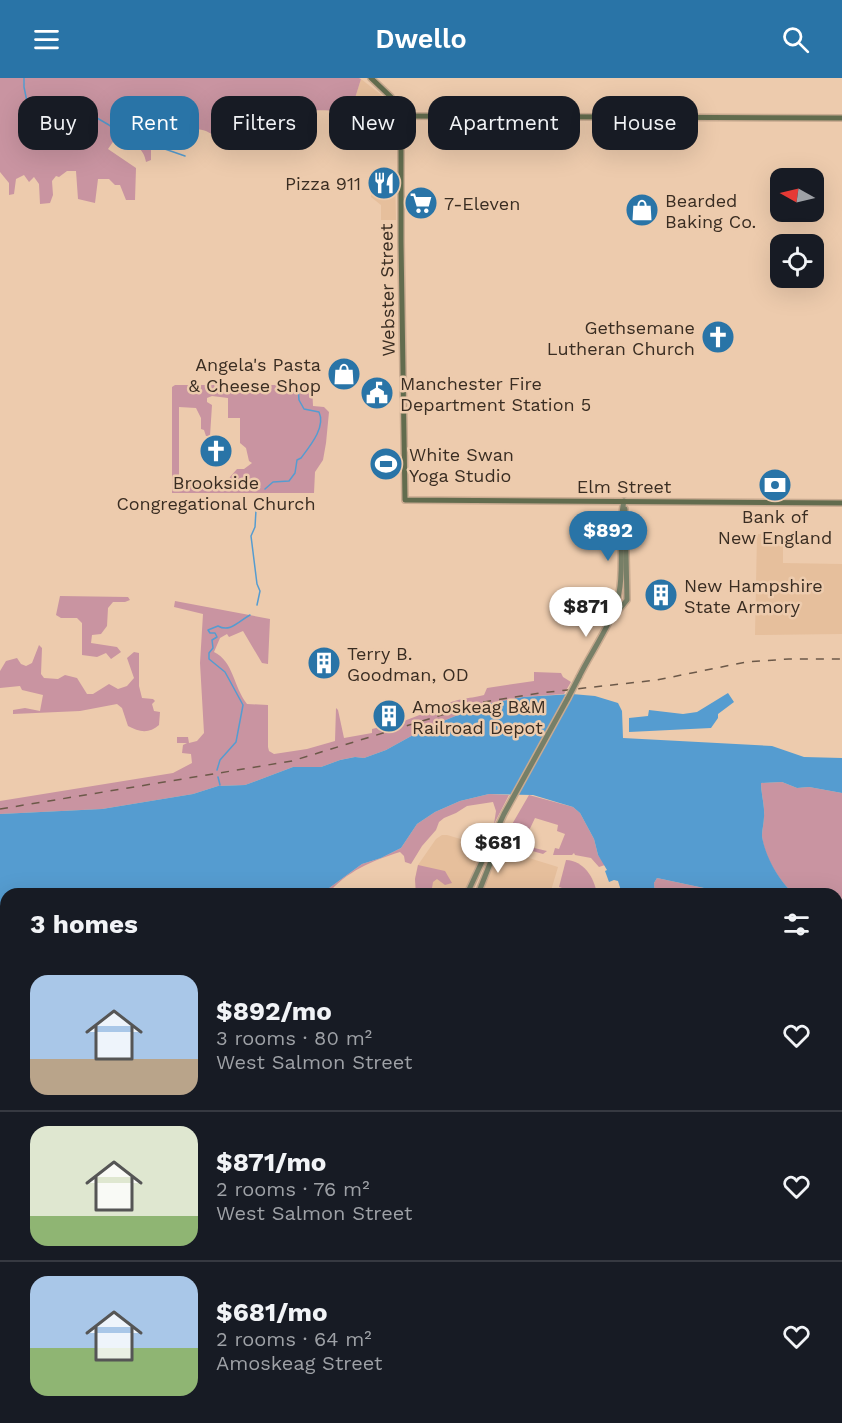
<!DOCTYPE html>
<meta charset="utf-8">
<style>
body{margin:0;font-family:"Work Sans",sans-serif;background:#20242c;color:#f1f3f6;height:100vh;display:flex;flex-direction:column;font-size:22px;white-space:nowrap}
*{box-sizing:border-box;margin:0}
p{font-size:20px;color:#9ea1a6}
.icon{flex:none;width:33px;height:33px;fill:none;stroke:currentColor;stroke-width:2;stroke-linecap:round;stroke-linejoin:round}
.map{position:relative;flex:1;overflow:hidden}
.side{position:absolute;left:0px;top:810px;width:843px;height:536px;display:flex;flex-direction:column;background:#171b24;border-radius:18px 18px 0 0;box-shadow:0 6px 24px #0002}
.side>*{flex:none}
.top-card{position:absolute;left:18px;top:18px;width:807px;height:54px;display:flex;gap:12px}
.needle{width:39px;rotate:278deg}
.tools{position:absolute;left:770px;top:90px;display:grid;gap:12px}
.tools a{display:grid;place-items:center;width:54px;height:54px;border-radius:12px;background:#171b24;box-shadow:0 6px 24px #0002;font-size:30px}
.price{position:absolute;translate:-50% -51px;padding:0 14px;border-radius:21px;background:#fff;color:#222;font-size:20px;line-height:39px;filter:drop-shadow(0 2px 3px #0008)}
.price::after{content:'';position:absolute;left:50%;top:36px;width:18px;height:14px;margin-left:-9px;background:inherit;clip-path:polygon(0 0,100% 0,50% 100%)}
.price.active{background:#2974a7;color:#fff}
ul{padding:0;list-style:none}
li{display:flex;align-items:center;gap:18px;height:150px;padding:0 30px}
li+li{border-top:2px solid #363941}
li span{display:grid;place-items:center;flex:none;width:168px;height:120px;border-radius:18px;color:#555}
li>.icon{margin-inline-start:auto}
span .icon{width:72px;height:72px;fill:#fffc;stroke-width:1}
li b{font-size:26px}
h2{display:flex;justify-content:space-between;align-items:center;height:72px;padding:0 30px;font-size:26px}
.tag{padding:0 21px;border-radius:18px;background:#171b24;box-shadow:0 6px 24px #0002;font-size:21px;line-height:54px}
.tag.active{background:#2974a7;color:#fff}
header{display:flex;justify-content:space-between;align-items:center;height:78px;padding:0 30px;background:#2974a7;color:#fff;font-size:27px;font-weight:600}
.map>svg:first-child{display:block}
</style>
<header><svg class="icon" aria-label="menu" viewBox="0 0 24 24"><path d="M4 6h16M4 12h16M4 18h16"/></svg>Dwello<svg class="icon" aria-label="search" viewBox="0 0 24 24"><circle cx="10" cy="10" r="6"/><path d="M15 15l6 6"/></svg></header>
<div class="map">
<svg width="842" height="1345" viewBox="0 0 842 1345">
<rect width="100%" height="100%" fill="#edcbad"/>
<g fill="#e6bf9c">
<polygon points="361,1 384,19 393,34 351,33"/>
<polygon points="395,94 396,142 381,142 381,127 371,119 372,95"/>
<polygon points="757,456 783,457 783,485 842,486 842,556 755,557"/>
<polygon points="442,757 447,757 481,767 482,773 468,807 463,816 416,816 415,801 418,787 436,761"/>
<polygon points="502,773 506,773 558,789 550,816 481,816 496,782"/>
</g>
<g fill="#c994a1" fill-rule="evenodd">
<path d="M 0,0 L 359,0 L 361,1 L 351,33 C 332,33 283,29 268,39 C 262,43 261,47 259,55 L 264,62 L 260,68 L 251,63 L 244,63 L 242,55 L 217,53 L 213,57 C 198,46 178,53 162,57 L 161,72 L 151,67 L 151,82 L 146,84 C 144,70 134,66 122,60 L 119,63 L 115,61 L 108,71 L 136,90 L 135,122 L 126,122 L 120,107 L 115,107 L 109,101 L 98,101 L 95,125 L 78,121 L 76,93 L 67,93 L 59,99 L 56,98 L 52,103 L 53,117 L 50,125 L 40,126 L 39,106 L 34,99 L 29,104 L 24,97 L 16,101 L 14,116 L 9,117 L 9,105 L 0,94 Z"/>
<path d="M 175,307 L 312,307 L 313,328 L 324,329 L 329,334 L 326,365 L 323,382 L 315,394 L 314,415 L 172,415 L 172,309 ZM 212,318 L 228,320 L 228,340 L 240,340 L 240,365 L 246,370 L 249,383 L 252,385 L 244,391 L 237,391 L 230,399 L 228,405 L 179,404 L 179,329 L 196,330 L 201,340 L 201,351 L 204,352 L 206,358 L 210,358 L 212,327 L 207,324 L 207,320 Z"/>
<polygon points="60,518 128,519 130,522 125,524 113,524 108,530 107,548 101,556 92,557 91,565 117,569 121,574 111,581 106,575 97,579 82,577 82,545 77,540 61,540 56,537"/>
<path d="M 175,523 L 270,541 L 268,586 L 262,585 L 243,553 L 229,559 L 227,556 L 220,560 L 214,574 C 234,584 233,608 247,626 L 268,627 L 268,669 L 269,673 L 274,676 L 307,671 L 335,663 L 336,630 L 338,632 L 344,660 L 372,655 L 372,651 L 404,643 L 448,626 C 454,621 474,620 484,617 L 487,610 L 534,603 L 534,594 L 561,595 L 563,599 L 571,604 L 564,616 L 523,619 L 482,627 L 424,651 L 386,672 L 364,680 L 355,679 L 340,682 L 321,689 L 293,689 L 245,707 L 218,708 L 193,716 L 102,731 L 0,736 L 0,723 L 173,695 L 192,685 L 191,676 L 182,675 L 183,667 L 187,665 L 177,665 L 177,659 L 188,659 L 189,665 L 197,663 L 204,655 L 200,585 L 203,536 L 174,529 Z"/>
<path d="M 39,567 L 42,570 L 41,596 L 44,600 L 58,601 L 65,597 L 77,600 L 87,616 L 93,616 L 109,606 L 118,611 L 127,608 L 134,600 L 127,580 L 134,574 L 139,575 L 139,608 L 142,620 L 153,621 L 155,623 L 152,626 L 154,633 L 160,634 L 159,647 C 149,656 139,654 128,648 L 122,630 L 117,626 L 80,633 L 13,636 L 13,632 L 25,630 L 40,633 L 43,617 L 22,612 L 20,608 L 0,610 L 0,593 L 6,583 L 17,580 L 21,586 L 26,588 L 32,585 Z"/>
<path d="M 782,704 L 797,710 L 809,709 L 842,715 L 842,845 L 837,843 L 837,816 L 794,816 C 779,803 764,778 762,758 C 762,751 764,745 764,738 C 765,728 761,716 761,705 Z"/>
<path d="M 489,716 L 509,717 L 494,746 L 496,733 L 493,724 L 467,728 L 456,735 L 444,740 L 439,744 L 436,752 L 422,768 L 411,786 L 405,784 L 404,778 L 400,774 C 374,782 345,794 328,816 L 321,816 L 362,786 L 381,780 L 401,770 L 417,746 L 435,734 L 460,723 Z"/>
<polygon points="529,717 573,729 580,735 594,761 598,777 605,787 599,789 591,780 575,777 574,775 572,777 553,777 555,770 559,771 565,756 557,753 558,747 535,740 525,761 531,763 530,769 547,773 543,776 511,767 507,763 507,755"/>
<path d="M 566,782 C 584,783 594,799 597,816 L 581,816 L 559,809 Z"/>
<polygon points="418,787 445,793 452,805 445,807 437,801 433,804 432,810 438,816 416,816 415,801"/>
<polygon points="657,800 732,816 655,816 654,805"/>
<polygon points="105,1340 399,1340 400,1345 113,1345"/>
</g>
<g fill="#559cd0">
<polygon points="728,615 734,624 718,636 718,640 711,650 629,654 629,640 648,638 649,632 683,636 697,634"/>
<path d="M 572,616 L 595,618 L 618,625 L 622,633 L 623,660 L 772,668 L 804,679 L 842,680 L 842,715 L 809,709 L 797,710 L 782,704 L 761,705 C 761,716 765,728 764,739 C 764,745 762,751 762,758 C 765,778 779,803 794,816 L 732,816 L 657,800 L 654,805 L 655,816 L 622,816 L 618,803 L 614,802 L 609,804 L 605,793 L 607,792 L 598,777 L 594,761 L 580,735 L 573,729 L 533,717 L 489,716 L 460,723 L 435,734 L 417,746 L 401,770 L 381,780 L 362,786 L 321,816 L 6,816 L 6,903 L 0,905 L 0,736 L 102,731 L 193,716 L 218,708 L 245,707 L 293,689 L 321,689 L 340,682 L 355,679 L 364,680 L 386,672 L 424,651 L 482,627 L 523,619 Z"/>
<polygon points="837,843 842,845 842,930 837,931"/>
</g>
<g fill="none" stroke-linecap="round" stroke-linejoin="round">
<g stroke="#559cd0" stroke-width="1.5">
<path d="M 24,0 L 24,9 L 32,48 C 44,47 50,53 60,54 L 64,58 L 97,40 L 109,47 L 122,59 L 134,65 L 146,63 L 154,65 L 162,70 L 185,78"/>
<path d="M 265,411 L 273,404 L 289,403 L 295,395 L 297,382 L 301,380 C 310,368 326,349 319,334 L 304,331 L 299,322 L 298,309"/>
<polyline points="256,432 255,449 251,458 257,506 260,513 257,527"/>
<path d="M 217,692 L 220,682 L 236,664 L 243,627 L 225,594 L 209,581 L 209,575 L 213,570 L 212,562 L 217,559 L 215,555 L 210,555 L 208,552 L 218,548 C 230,555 239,543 250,537"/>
<polyline points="218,699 220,707"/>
<polyline points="165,1340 169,1345"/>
</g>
<defs>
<g id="secondary">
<polyline points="613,539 627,522 625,431"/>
<path d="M 579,599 C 592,572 613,545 619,515 C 625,485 617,453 624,423"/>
<polyline points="467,816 504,736 568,620"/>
<polyline points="478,816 497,768"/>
<polyline points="837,992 842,992"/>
<polyline points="0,1057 6,1056"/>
<polyline points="404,1340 405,1345"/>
</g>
<g id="primary">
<polyline points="371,0 391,19 401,38 401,164 405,422 842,425"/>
<polyline points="401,38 842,40"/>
</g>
<g id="highway">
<polyline points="837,946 842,944"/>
<polyline points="837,956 842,954"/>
<polyline points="0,966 6,965"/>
<polyline points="0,975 6,974"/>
</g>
</defs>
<use href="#secondary" stroke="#c9ab91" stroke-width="8"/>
<use href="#primary" stroke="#c9ab91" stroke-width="8"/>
<use href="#highway" stroke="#c9ab91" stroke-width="9"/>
<use href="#secondary" stroke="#777f67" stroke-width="5"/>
<use href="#primary" stroke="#626c4e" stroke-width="5"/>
<use href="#highway" stroke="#505b38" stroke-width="6"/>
<polyline stroke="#6c5949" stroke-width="1.5" stroke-dasharray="8 8" stroke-linecap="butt" points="0,731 292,683 484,624 540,615 657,602 746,584 789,581 842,581"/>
<defs>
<polyline id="secondary-bridge" points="568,620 579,599"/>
</defs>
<use href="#secondary-bridge" stroke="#c9ab91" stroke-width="8" stroke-linecap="butt"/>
<use href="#secondary-bridge" stroke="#777f67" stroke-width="5"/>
</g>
<defs>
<symbol id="restaurant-disc" viewBox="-11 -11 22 22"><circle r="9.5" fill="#2974a7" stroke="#edcbad"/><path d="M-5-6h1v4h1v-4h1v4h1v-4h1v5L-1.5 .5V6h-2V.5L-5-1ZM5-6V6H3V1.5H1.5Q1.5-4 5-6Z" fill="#fff"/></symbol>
<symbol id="supermarket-disc" viewBox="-11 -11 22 22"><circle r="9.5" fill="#2974a7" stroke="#edcbad"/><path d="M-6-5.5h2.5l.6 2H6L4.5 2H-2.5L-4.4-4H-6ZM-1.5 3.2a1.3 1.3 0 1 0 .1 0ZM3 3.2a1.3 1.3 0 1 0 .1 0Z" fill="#fff"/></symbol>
<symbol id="shop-disc" viewBox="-11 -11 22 22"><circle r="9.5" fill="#2974a7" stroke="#edcbad"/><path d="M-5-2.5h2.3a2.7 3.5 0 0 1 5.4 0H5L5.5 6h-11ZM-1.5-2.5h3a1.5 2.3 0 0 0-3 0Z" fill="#fff"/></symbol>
<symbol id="church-disc" viewBox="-11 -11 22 22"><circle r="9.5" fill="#2974a7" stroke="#edcbad"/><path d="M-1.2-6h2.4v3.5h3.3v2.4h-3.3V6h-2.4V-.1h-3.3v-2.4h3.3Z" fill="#fff"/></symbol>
<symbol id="civic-disc" viewBox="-11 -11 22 22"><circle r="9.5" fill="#2974a7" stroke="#edcbad"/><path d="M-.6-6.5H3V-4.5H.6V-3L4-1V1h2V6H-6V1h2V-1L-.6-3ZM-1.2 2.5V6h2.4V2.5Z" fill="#fff"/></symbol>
<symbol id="stadium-disc" viewBox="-11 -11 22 22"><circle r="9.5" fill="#2974a7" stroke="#edcbad"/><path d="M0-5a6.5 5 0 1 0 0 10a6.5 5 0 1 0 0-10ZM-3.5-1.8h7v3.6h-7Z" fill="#fff"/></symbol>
<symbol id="bank-disc" viewBox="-11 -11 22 22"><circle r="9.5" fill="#2974a7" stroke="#edcbad"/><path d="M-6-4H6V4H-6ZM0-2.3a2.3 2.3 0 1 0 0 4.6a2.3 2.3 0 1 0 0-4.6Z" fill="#fff"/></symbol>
<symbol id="building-disc" viewBox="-11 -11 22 22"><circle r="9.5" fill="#2974a7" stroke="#edcbad"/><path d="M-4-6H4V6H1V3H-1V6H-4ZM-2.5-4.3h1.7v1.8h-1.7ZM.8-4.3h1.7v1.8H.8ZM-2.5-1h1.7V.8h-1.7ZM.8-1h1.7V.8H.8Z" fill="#fff"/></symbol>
</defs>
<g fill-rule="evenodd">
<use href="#restaurant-disc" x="365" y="86" width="38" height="38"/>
<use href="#supermarket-disc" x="402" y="106" width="38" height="38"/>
<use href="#shop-disc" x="623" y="113" width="38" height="38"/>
<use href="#church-disc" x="699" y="240" width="38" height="38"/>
<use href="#shop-disc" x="325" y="277" width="38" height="38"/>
<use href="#civic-disc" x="358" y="296" width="38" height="38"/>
<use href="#church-disc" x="197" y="354" width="38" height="38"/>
<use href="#stadium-disc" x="367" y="367" width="38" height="38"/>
<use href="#bank-disc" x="756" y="388" width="38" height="38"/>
<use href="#building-disc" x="642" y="498" width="38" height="38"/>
<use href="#building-disc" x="305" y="566" width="38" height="38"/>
<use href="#building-disc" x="370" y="619" width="38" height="38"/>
</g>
<g text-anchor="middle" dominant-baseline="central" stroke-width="5" stroke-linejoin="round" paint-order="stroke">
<g font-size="18" fill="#3a2d22" stroke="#edcbad" text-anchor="start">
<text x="361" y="105" text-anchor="end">Pizza 911</text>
<text x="665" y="122">Bearded<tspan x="665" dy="21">Baking Co.</tspan></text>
<text x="444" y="125">7-Eleven</text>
<text x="695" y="249" text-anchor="end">Gethsemane<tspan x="695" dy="21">Lutheran Church</tspan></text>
<text x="321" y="286" text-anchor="end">Angela's Pasta<tspan x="321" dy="21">&amp; Cheese Shop</tspan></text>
<text x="400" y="305">Manchester Fire<tspan x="400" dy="21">Department Station 5</tspan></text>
<text x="409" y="376">White Swan<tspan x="409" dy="21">Yoga Studio</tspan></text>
<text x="216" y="404" text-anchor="middle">Brookside<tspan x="216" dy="21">Congregational Church</tspan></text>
<text x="775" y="438" text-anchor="middle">Bank of<tspan x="775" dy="21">New England</tspan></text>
<text x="684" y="507">New Hampshire<tspan x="684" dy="21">State Armory</tspan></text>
<text x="347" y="575">Terry B.<tspan x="347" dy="21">Goodman, OD</tspan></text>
<text x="412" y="628">Amoskeag B&amp;M<tspan x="412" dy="21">Railroad Depot</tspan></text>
</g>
<g font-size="18" fill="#3a2d22" stroke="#edcbad">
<text transform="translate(387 212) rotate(-91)">Webster Street</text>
<text x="624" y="408">Elm Street</text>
</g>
</g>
</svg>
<div class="tools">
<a><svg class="needle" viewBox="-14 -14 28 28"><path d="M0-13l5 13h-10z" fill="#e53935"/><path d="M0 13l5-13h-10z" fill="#9ea1a6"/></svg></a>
<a><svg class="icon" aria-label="locate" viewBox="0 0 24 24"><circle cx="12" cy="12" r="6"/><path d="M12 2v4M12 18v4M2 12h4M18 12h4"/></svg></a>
</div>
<b class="price active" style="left:608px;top:484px">$892</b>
<b class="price" style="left:586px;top:560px">$871</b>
<b class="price" style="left:498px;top:796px">$681</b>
<div class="top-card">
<a class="tag">Buy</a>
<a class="tag active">Rent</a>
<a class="tag">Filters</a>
<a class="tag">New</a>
<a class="tag">Apartment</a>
<a class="tag">House</a>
</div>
<section class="side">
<h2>3 homes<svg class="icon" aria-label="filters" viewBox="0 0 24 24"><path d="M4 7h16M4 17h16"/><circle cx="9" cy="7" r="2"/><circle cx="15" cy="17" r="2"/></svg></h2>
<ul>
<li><span style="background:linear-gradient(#a9c7e8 70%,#b9a48a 0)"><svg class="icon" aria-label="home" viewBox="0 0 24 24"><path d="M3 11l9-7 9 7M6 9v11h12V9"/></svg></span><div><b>$892/mo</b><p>3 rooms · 80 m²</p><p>West Salmon Street</p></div><svg class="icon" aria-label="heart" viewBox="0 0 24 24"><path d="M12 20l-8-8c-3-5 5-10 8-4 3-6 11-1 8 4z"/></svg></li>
<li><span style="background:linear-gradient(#dfe7d0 75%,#8fb573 0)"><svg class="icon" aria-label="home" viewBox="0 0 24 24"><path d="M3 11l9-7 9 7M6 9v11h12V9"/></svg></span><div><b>$871/mo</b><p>2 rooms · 76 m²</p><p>West Salmon Street</p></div><svg class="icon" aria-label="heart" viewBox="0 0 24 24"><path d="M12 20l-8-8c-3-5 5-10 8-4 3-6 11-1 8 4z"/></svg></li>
<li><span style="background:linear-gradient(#a9c7e8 60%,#8fb573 0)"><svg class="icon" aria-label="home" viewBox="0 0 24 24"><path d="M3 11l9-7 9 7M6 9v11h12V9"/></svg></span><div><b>$681/mo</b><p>2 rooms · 64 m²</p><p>Amoskeag Street</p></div><svg class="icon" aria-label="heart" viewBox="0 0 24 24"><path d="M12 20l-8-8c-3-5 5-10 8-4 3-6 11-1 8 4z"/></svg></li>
</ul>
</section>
</div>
